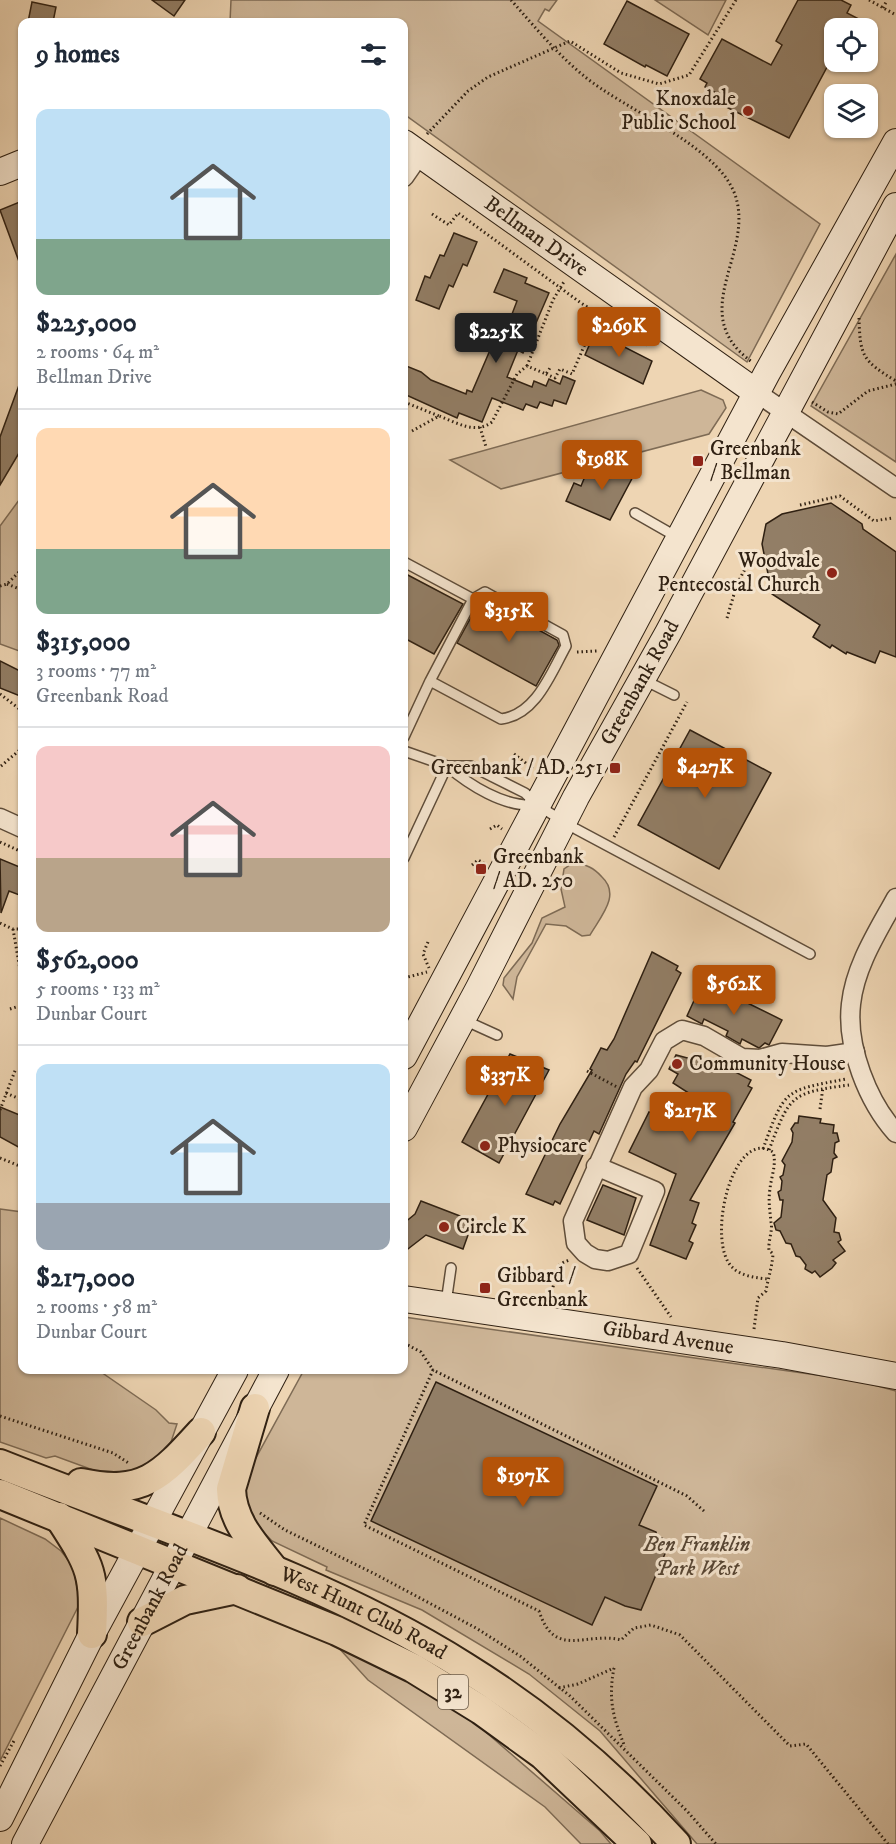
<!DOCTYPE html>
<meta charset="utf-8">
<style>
body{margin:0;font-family:"IM FELL DW Pica",serif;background:#f2f2f3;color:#1f2937;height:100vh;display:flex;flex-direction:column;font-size:22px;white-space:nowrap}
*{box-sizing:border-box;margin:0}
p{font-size:20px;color:#747a83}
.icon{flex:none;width:33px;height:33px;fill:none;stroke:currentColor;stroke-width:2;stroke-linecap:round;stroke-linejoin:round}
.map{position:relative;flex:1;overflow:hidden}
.details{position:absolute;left:18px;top:18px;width:390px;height:1356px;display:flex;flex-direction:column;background:#fff;border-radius:12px;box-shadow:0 2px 4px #0004}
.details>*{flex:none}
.tools{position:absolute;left:824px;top:18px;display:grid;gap:12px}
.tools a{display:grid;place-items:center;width:54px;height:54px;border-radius:12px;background:#fff;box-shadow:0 2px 4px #0004;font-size:30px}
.price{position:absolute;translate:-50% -51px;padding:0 14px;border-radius:6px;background:#b45309;color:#fff;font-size:20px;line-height:39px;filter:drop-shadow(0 2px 3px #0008)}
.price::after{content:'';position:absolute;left:50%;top:36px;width:18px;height:14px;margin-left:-9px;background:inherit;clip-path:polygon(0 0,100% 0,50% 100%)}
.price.active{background:#222;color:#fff}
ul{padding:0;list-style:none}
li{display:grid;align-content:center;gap:12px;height:318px;padding:0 18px}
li+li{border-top:2px solid #e0e1e3}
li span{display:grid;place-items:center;height:186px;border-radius:12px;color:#555}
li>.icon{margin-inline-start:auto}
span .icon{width:108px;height:108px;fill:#fffc;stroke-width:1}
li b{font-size:26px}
h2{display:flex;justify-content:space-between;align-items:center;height:72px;padding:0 18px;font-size:26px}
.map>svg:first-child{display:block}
</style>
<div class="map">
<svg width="896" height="1844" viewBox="0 0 896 1844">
<rect width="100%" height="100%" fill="#eed5b3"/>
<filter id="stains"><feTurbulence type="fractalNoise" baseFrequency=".00333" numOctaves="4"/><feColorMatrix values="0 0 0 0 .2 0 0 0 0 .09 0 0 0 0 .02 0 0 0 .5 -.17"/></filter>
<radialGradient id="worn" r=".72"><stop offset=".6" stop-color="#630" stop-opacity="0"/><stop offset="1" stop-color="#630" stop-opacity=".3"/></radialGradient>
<g fill="#ceb698" stroke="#7e6b55" stroke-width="1.5">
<polygon points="231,0 557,0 549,11 545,9 538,21 820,224 747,362 404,114 404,22 230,22"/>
<polygon points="655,0 726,0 708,35"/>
<polygon points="896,254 896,462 811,406"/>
<polygon points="701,390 723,400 726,408 709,434 501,489 450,460"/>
<polygon points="22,496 22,652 0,644 0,526"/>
<path d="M 573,863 C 586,864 594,868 602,877 C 621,895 601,916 590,935 L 582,936 L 566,926 L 546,924 L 517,977 L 513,999 L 503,985 L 504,978 L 532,943 L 542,918 L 565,907 L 561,889 L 564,869 Z"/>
<polygon points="0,1209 22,1212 22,1370 98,1370 156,1410 169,1423 177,1424 171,1442 156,1461 122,1475 104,1474 55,1456 46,1458 0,1442"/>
<polygon points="404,1317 859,1381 896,1391 896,1844 697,1844 600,1731 529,1674 422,1610 326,1570 327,1567 272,1541 255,1523 246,1498 246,1476 304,1370 404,1370"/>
<polygon points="0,1518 45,1539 61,1551 73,1566 80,1603 0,1761"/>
<polygon points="337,1646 457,1707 600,1831 611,1844 581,1844 545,1807 368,1680"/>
</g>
<g fill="#927e66" stroke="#2f2012" stroke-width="1.5">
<polygon points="152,0 185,0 174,16"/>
<polygon points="798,0 841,0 851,5 847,13 876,28 834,28 834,54 789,138 718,103 722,96 705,87 707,83 700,79 722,39 771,65 782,45 776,41"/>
<polygon points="627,1 689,34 667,76 646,65 645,67 604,44"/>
<polygon points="32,2 56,7 53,22 28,22"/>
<polygon points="22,201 22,267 21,267 0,210"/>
<polygon points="454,233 477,242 467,266 463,264 453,287 449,285 439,309 416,300 425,276 430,278 440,255 444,256"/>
<polygon points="504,269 527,278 525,283 549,293 523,353 518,350 507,377 532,387 534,381 546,386 549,379 560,384 563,376 575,381 566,404 554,400 552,406 540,402 537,408 526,404 523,410 492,398 482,422 459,413 457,418 404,394 404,365 421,372 431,380 466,394 467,390 472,392 494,341 501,343 517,301 494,292"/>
<polygon points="595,332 652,361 643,384 585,355"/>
<polygon points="22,377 22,448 0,485 0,437"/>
<polygon points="613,463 636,471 610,520 566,501 574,483 581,486 586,474 593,478 597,469 605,472 609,465 612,466"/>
<polygon points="831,503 862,524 863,529 896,552 896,657 880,651 875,663 847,652 846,654 832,645 830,648 813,637 820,625 772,594 762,544 766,524 782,514"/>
<polygon points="404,573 463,604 434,654 404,638"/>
<polygon points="486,601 557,640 559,645 536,686 457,643 475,610"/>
<polygon points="0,661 22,672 20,696 0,688"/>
<polygon points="690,730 771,773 719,869 638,825"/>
<polygon points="0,859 22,868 22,896 9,891 1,913"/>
<polygon points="652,952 678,966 676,970 681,973 637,1062 635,1061 626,1074 599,1134 594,1131 560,1204 555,1201 553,1205 526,1194 560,1124 592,1070 590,1069 601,1048 607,1050 614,1039"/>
<polygon points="703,981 782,1020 769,1045 765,1043 759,1048 742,1039 740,1044 726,1036 728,1031 704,1019 702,1024 687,1016"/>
<polygon points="510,1054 549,1070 499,1163 462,1142"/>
<polygon points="694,1054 714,1065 716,1062 751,1080 748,1086 752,1088 733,1122 735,1123 690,1200 699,1203 692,1223 696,1225 689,1241 693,1243 686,1259 650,1245 676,1174 629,1152 649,1112 683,1125 698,1099 673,1083 678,1074 669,1069 676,1055 691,1059"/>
<polygon points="0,1107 22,1116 22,1149 0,1137"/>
<polygon points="799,1116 821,1119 820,1123 834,1125 833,1133 837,1133 839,1141 835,1143 834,1153 837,1157 833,1159 831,1172 827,1175 823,1200 836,1218 834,1232 839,1233 841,1240 838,1242 845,1251 833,1260 836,1263 832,1268 820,1277 815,1271 812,1273 805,1269 806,1265 800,1257 796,1256 791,1244 786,1243 780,1231 776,1230 774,1223 781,1217 783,1200 780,1200 778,1192 781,1190 782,1181 780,1177 783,1175 785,1165 782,1161 792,1142 793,1133 791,1129 795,1123 798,1123"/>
<polygon points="603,1185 636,1198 624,1235 587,1220"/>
<polygon points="421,1201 473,1221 463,1249 426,1235 404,1252 404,1223 415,1214"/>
<polygon points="436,1382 657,1486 639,1525 656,1532 657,1536 670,1542 641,1610 625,1606 605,1597 592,1625 371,1521"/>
</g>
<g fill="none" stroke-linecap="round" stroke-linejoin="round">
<defs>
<g id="lane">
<polyline points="635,513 677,537"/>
<polyline points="404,562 473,599"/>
<polyline points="644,680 674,695"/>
<path d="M 404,737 L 430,681 L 473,599 L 485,592 L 563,635 L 566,646 C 551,673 536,715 501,719 L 430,681"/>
<polyline points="404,751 447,766 471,766 525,793 537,805 576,829 810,954"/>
<path d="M 447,766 C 469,785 504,807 534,805"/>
<polyline points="404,858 447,766"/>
<polyline points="464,1020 497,1035"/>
<polyline points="446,1303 451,1268"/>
</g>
<g id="street">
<polyline points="404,177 420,154"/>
<polyline points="757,393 896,488"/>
<polyline points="0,818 22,828"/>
<path d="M 896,898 C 878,931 855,966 851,1004 C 846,1047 868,1102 896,1133"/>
<polyline points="596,1166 655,1191 629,1254 608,1261 595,1259 585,1253 576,1243 573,1221 633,1087 649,1070 664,1041 682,1030 704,1036 742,1058 760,1059 782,1053 827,1056 855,1052"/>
</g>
<g id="secondary">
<path id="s1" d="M 404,143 L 757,393"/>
<polyline points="0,172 22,163"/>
<polyline points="404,1056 767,373 896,142"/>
<path id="s2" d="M 404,1128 L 479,988 L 576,797 L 668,633 L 896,206"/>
<path id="s3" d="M 404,1299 L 782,1355 L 896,1376"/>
<polyline points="0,1818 92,1634 235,1370"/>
<path id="s4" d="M 25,1844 L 276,1370"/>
</g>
<g id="primary">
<path d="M 255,1408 L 231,1489 C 232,1523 256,1546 275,1571"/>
<path id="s5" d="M 0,1464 C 156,1526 322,1577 465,1667 C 544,1716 614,1776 676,1844"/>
<path d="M 81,1483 C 143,1496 161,1476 201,1432"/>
<polyline points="0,1494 337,1631 413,1668 481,1710 543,1755 637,1844"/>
<path d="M 59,1517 C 92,1568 95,1573 92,1634"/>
<polyline points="142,1622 185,1600 237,1589"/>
</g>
</defs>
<use href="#lane" stroke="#5f4d3a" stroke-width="12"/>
<use href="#street" stroke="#5f4d3a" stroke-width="21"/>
<use href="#secondary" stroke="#2f2012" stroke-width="28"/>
<use href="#primary" stroke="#2f2012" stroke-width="32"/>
<g stroke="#2f2012" stroke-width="3" stroke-dasharray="1.5 3" stroke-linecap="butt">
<path d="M 511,0 C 534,26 557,54 584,76 C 625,110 714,144 734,192 C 758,252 683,312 752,362"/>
<polyline points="869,0 896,15"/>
<polyline points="883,8 887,0"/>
<polyline points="427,134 468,91 488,77 570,41 621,73 659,84 689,75 736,0"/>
<polyline points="432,214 449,225 458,213 581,303 647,345"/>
<path d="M 859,318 C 860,357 863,361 896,381"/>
<polyline points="527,366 553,300 565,280"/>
<polyline points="546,374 555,378 560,369 572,374 601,307"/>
<polyline points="404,402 439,416"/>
<polyline points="812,402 828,412 838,414 868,391 896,384"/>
<polyline points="480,427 486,447"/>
<path d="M 412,431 L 439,416 C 456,422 475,435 492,422 L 517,374 L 527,366 L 546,374 L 550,368"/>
<polyline points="800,505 840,496 874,521 892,518"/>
<polyline points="7,584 22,590"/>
<polyline points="0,586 7,584 22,569"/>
<path d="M 727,618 C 733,599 740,563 760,557"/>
<polyline points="577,652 597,651"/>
<polyline points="0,694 22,711"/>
<polyline points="514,754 535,770"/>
<polyline points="1,766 22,748"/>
<polyline points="490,829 497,825 502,829"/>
<polyline points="614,837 687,702"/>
<polyline points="0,842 22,852"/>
<polyline points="472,865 478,860 485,864"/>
<polyline points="0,923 13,929 22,929"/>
<polyline points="13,929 22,981"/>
<polyline points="428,942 423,954 429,968"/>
<polyline points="404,978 427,972"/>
<polyline points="10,1009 22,1005"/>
<polyline points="587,1071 617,1087"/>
<polyline points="6,1093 22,1100"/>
<polyline points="820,1109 823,1087"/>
<polyline points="0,1110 16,1068"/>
<path d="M 763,1149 C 785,1088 784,1091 846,1079"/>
<path d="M 769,1150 C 790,1095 790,1093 849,1085"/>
<polyline points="0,1158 22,1167"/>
<polyline points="637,1268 671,1317"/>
<polyline points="549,1300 560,1264 569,1260"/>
<path d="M 754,1329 L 758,1298 L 766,1291 C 768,1278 772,1268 773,1254 L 769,1250 C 768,1241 773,1230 771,1222 C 770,1211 768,1201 770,1189 C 771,1177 777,1164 773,1152 C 732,1126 705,1244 733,1268 C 741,1276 757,1278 768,1279"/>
<polyline points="404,1343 421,1352 433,1370"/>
<polyline points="0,1416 113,1453 130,1464"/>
<path d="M 704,1511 L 687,1496 L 433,1370 L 364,1525 L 539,1611 C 555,1660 586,1631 621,1640 L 634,1628 L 651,1625 L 680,1635 L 790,1746 L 806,1744 L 888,1844"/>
<polyline points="260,1513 285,1530 373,1573 476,1628 520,1656 570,1696 687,1811 716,1844"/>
<path d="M 614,1668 C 608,1699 613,1718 625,1747"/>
<polyline points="559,1688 578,1684 614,1668"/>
<polyline points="0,1766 15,1739"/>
</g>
<use href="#lane" stroke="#f4e4ce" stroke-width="9"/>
<use href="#street" stroke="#f4e4ce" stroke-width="18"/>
<use href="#secondary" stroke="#f4e4ce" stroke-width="26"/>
<use href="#primary" stroke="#eed5b3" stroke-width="28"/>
</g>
<g fill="#8f2418" stroke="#f4e4ce" stroke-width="2">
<circle cx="748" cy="111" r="6"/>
<rect x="692" y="455" width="12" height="12" rx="3"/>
<circle cx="832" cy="573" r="6"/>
<rect x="609" y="762" width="12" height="12" rx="3"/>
<rect x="475" y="863" width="12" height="12" rx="3"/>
<circle cx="677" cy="1064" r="6"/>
<circle cx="485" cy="1146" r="6"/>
<circle cx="444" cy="1227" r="6"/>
<rect x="479" y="1282" width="12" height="12" rx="3"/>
</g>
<g text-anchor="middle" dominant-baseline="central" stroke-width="6" stroke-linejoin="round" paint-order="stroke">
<rect fill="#f4e4ce" stroke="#6a5b4a" stroke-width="1.5" x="438" y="1675" width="30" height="34" rx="4.5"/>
<g font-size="20" font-weight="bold" fill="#2f2012">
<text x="453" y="1692">32</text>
</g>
<g font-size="21" fill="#2f2012" stroke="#f4e4ce" text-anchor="start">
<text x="736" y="99" text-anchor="end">Knoxdale<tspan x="736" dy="24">Public School</tspan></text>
<text x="710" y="449">Greenbank<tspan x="710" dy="24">/ Bellman</tspan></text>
<text x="820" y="561" text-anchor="end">Woodvale<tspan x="820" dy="24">Pentecostal Church</tspan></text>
<text x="603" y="768" text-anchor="end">Greenbank / AD. 251</text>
<text x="493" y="857">Greenbank<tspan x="493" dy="24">/ AD. 250</tspan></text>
<text x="689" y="1064">Community House</text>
<text x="497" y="1146">Physiocare</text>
<text x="456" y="1227">Circle K</text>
<text x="497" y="1276">Gibbard /<tspan x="497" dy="24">Greenbank</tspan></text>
</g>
<g font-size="21" fill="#2f2012" stroke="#f4e4ce">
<text stroke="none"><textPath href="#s1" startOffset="162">Bellman Drive</textPath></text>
<text stroke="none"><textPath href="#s2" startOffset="504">Greenbank Road</textPath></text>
<text stroke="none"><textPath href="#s3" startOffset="267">Gibbard Avenue</textPath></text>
<text stroke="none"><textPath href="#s4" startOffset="268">Greenbank Road</textPath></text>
<text stroke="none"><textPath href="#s5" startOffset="393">West Hunt Club Road</textPath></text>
</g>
<g font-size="21" font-style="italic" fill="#574634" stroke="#f4e4ce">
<text x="697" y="1545">Ben Franklin<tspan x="697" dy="24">Park West</tspan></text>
</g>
</g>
<rect width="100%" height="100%" filter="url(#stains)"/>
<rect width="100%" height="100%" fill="url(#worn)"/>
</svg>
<div class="tools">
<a><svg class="icon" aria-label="locate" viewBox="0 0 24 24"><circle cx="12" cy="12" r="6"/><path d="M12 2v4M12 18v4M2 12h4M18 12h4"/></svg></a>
<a><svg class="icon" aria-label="layers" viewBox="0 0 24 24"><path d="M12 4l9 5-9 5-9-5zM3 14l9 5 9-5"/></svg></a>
</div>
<b class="price" style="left:619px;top:358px">$269K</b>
<b class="price active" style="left:496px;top:364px">$225K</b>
<b class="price" style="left:602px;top:491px">$198K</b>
<b class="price" style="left:509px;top:643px">$315K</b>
<b class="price" style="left:705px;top:799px">$427K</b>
<b class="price" style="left:734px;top:1016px">$562K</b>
<b class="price" style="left:505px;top:1107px">$337K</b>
<b class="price" style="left:690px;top:1143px">$217K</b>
<b class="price" style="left:523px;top:1508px">$197K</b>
<section class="details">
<h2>9 homes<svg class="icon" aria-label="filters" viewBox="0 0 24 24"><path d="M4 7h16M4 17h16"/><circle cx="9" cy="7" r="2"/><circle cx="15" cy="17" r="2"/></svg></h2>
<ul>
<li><span style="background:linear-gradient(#bfe0f5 70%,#7fa58c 0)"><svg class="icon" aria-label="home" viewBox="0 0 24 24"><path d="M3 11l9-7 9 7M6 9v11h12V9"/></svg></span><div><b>$225,000</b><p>2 rooms · 64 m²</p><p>Bellman Drive</p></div></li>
<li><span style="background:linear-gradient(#ffd9b3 65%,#7fa58c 0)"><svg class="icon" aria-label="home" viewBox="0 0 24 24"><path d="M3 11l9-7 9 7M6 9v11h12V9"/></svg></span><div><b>$315,000</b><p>3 rooms · 77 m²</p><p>Greenbank Road</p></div></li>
<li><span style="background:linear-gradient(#f6c9c9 60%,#b9a48a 0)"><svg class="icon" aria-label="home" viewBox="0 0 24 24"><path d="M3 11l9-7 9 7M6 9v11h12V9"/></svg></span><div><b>$562,000</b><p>5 rooms · 133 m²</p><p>Dunbar Court</p></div></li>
<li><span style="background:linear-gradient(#bfe0f5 75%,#9aa5b1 0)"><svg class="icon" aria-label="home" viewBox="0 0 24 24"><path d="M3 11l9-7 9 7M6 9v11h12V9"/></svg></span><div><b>$217,000</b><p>2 rooms · 58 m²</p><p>Dunbar Court</p></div></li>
</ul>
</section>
</div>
